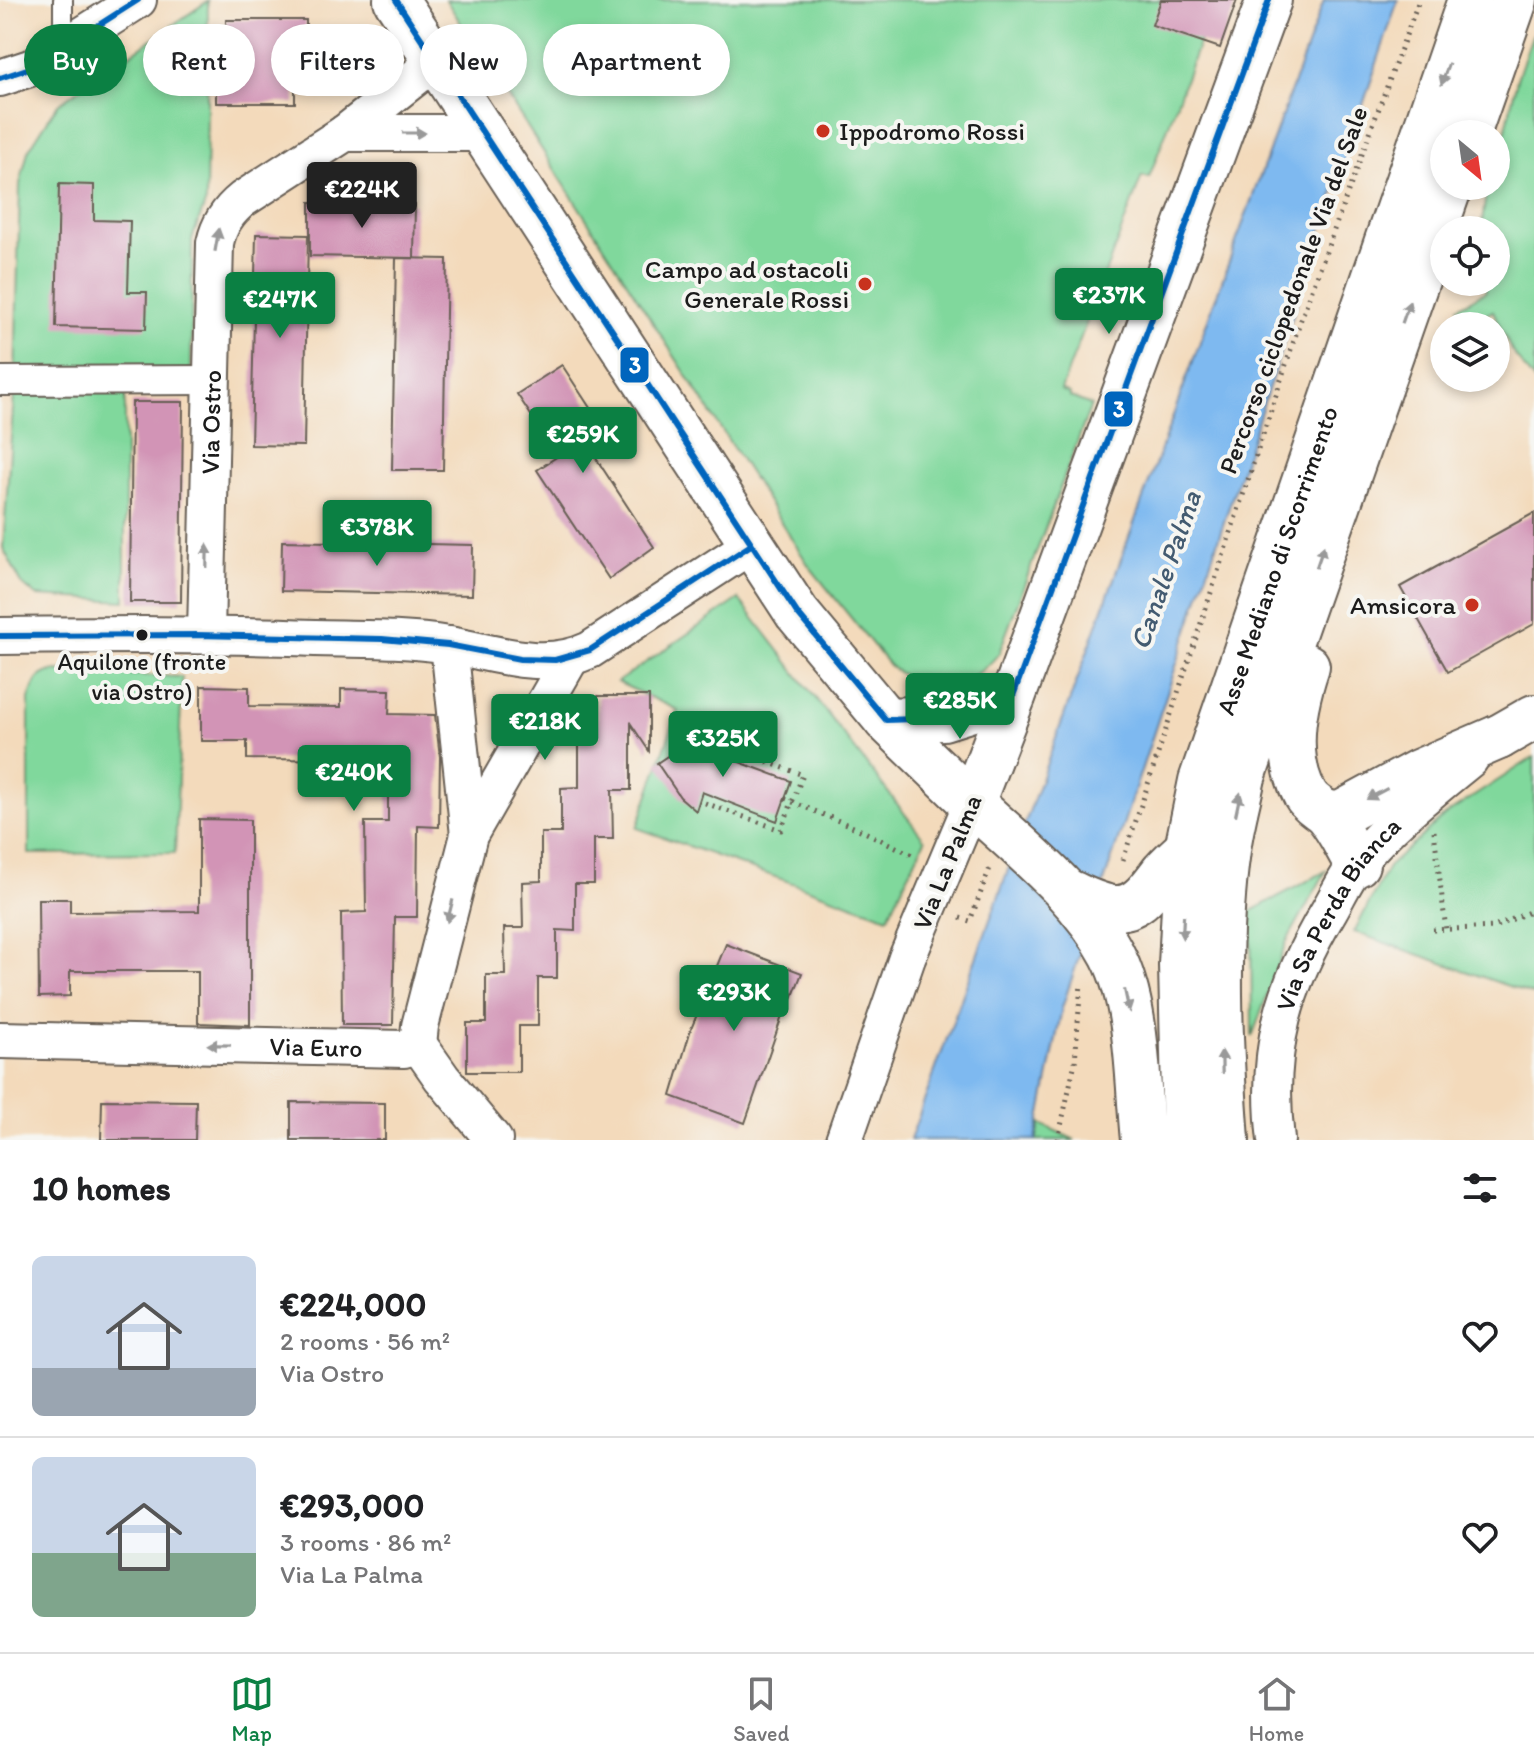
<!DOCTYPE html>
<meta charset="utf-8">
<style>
body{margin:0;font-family:Itim,sans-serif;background:#f6f6f6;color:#202124;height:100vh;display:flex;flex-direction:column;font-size:30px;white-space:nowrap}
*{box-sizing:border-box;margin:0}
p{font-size:26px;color:#757577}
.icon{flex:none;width:44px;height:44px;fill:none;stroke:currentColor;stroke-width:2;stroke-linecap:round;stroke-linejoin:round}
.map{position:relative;height:1140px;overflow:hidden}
.drawer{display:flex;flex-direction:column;background:#fff;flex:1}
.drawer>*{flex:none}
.guide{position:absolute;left:24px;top:24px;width:800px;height:72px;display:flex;gap:16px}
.needle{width:52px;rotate:151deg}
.fabs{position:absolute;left:1430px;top:120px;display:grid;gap:16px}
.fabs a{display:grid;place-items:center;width:80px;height:80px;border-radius:50%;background:#fff;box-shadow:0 4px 12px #0003;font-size:40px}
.price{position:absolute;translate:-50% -68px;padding:0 18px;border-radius:8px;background:#0b8043;color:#fff;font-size:26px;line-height:52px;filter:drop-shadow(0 2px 4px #0008)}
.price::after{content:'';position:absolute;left:50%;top:48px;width:24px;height:18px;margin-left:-12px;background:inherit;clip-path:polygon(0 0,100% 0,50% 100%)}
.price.on{background:#222;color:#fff}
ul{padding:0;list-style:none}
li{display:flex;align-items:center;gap:24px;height:200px;padding:0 32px}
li+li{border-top:2px solid #e0e0e0}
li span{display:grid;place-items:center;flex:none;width:224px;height:160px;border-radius:12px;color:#555}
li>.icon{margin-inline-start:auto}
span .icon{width:96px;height:96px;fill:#fffc;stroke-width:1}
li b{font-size:34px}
h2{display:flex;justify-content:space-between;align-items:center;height:96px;padding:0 32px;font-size:34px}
.chip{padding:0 28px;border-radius:36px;background:#fff;box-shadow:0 4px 12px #0003;font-size:28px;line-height:72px}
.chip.on{background:#0b8043;color:#fff}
.menu{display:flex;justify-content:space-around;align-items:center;height:112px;border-top:2px solid #e0e0e0;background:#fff;font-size:22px;color:#757577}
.menu a{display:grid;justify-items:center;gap:4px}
.menu .on{color:#0b8043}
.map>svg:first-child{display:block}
</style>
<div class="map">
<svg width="1534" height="1140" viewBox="0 0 1534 1140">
<rect width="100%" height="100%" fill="#f6f6f2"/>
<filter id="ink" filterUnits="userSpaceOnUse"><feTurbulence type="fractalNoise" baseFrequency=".0125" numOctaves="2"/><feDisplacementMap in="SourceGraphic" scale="16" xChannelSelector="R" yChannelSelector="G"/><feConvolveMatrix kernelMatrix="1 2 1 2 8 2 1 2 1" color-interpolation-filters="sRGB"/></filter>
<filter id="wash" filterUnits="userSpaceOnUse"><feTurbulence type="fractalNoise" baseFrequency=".006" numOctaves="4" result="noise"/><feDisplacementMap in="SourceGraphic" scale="32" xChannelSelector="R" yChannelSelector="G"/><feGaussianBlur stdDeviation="1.8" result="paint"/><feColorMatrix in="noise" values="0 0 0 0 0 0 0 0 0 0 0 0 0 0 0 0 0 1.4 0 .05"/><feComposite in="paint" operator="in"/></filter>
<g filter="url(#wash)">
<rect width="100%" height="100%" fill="#f3dabb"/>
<g fill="#80d89c" stroke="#4e7a5c" stroke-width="2">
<path d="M 446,0 L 1215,0 L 1149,178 L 1142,176 L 1061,390 L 1070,394 L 1070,397 L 1091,405 L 999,653 C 971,690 924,696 889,665 L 809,566 Z"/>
<polygon points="208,1 206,201 192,239 191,380 125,381 125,601 37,596 22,584 3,548 15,381 20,184 28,151 58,104"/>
<polygon points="1534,30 1534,381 1512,352 1493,311 1469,325 1458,307 1486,291 1485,282 1496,282 1496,230 1481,230 1487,186 1496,186 1496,156 1504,138 1517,79"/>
<polygon points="739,599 925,840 888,917 637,828 678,710 617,682"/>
<path d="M 53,671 L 182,677 L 175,853 L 29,854 L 29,699 C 34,684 37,674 53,671 Z"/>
<polygon points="1534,757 1534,995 1354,932 1388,867 1445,815"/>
<polygon points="1326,871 1287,941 1252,1037 1251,911"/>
<polygon points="1041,1124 1075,1140 1036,1140"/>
</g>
<polygon fill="#7eb9f0" stroke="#4d6a86" stroke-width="2" points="1324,0 1398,0 1062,1008 1036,1140 910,1140"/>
<g id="blocks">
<g fill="#d294b6">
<polygon points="1161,0 1237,0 1220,48 1152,25"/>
<polygon points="226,20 306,20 306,63 295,63 295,103 216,103 216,59 226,59"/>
<polygon points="59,184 94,185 94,220 130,221 128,292 147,292 146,329 56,327"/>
<polygon points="310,202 415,204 414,258 310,256"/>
<polygon points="256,234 308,235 304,446 251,445"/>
<polygon points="396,258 447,259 443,470 392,470"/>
<polygon points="562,365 594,414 575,426 654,547 609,579 537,470 558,456 517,394"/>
<polygon points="132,402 183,402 181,602 130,602"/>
<polygon points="1534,513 1534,624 1448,672 1400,587"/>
<polygon points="282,541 473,545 472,595 281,591"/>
<polygon points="201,686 249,687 249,706 341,707 341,689 390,690 389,714 435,715 440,757 439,827 418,826 417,917 395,917 393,1025 342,1025 341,913 366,912 365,822 388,822 388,760 247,759 247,741 201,741"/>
<polygon points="598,696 649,696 649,751 631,724 631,790 612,790 613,839 594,839 594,884 575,884 575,931 557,930 557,978 538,978 538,1026 519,1026 519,1072 467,1072 467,1023 486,1023 486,975 505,975 504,928 523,928 522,882 541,881 541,833 561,833 561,788 579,787 579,742 598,741"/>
<polygon points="724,735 717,754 791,781 777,821 702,792 696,811 680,797 657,763 694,738"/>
<polygon points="199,819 250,820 250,1025 198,1023 198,971 70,971 70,996 39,997 38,899 70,899 70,912 199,911"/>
<polygon points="726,944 802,973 791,1001 788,999 745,1123 671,1096 691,1029"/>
<polygon points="102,1100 196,1101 195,1140 101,1140"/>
<polygon points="291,1102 385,1103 385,1140 291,1140"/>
</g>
</g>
</g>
<g filter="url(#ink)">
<use href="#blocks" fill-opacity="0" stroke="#675e54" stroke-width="2"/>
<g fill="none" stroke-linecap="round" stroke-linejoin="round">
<defs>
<polyline id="service" points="63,48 63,0"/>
<polyline id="pedestrian" points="0,381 212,380"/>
<g id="minor">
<polyline points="0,78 33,67 138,0"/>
<polyline points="345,133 483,133"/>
<path id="s1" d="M 206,634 L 215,243 C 219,224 228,211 243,199 L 345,133 L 436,61"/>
<path d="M 0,636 C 105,635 210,634 315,638 C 360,639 404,638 448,645 C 497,653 543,672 590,650 L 751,545"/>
<polyline points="449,645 469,835"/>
<path id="s2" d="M 0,1040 L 404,1049 L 418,1044 L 420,1026 L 469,835 L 570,659"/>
<polyline points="418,1044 442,1078 494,1140"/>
<polyline points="844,1140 907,958 972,803"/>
<path id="s3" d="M 1276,1140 C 1265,1049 1284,986 1330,909 C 1339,893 1347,876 1358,862 C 1391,822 1431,791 1470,759"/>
</g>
<g id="tertiary">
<polyline points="396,0 797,613 886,720 972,803 1013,697 1269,0"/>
<polyline points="886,720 943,718 1013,696"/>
<polyline points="1499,737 1534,717"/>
</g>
<g id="trunk">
<polyline points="1468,134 1515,0"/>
<path d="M 1307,666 C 1294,705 1284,756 1305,794 C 1311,805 1320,807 1327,815 C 1339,829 1347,848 1357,864"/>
<path d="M 972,803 C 1021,849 1080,894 1112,954 C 1139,1006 1137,1083 1143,1140"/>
<polyline points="1327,814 1342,813 1418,772 1499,737"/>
<path d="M 1066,891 C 1081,897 1099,907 1115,908 C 1139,909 1151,887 1164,871 C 1171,863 1179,856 1187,849"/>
<path id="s4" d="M 1185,1140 L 1181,965 L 1187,849 L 1201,781 L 1470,0"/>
<path d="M 1227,1140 C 1220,1046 1215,943 1228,850 C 1231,826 1238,801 1243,777 L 1450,186"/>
</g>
</defs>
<use href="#service" stroke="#675e54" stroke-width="22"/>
<use href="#pedestrian" stroke="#675e54" stroke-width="32"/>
<use href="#minor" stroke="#675e54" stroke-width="40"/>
<use href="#tertiary" stroke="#675e54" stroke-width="48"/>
<use href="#trunk" stroke="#675e54" stroke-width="48"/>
<g stroke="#675e54" stroke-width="5" stroke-dasharray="2 6" stroke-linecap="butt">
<polyline points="785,799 856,828 913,855"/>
<polyline points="705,803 781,830 803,775 727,747"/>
<polyline points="1434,831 1446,930"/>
<polyline points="1123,860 1300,322 1419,0"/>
<polyline points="960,918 970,921 990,868"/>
<polyline points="1433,930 1494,927 1534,910"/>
<polyline points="1058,1140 1075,1062 1081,983"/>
</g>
<use href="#service" stroke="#fff" stroke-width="18"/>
<use href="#pedestrian" stroke="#fff" stroke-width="28"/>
<use href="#minor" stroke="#fff" stroke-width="36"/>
<use href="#tertiary" stroke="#fff" stroke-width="44"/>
<use href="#trunk" stroke="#fff" stroke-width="44"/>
<defs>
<g id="bus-1">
<polyline points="396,0 797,613 886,720 943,718 1013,696 1269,0"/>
<polyline points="0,78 33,67 138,0"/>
<polyline points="0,636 197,635 382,639 448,645 520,659 555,660 590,650 751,545"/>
</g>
</defs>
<use href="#bus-1" stroke="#f6f6f2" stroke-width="12"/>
<use href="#bus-1" stroke="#0065bd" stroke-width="6"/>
</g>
<defs><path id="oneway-solid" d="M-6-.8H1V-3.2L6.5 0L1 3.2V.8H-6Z" transform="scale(2)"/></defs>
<g fill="#999">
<use href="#oneway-solid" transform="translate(1445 74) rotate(109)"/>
<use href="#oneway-solid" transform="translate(414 133)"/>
<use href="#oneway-solid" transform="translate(217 240) rotate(-80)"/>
<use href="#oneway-solid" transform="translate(1406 312) rotate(-71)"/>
<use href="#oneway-solid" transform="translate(207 556) rotate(-89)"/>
<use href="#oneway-solid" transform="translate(1320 557) rotate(-71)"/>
<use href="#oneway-solid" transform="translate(1377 794) rotate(152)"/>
<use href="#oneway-solid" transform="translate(1238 804) rotate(-78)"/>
<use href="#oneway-solid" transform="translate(450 911) rotate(104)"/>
<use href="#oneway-solid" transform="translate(1183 927) rotate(93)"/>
<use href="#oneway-solid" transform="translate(1127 1001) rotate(78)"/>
<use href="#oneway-solid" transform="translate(219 1045) rotate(-179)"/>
<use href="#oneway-solid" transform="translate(1222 1062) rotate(-91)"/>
</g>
</g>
<g fill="#c8321e" stroke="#f6f6f2" stroke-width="3">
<circle cx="823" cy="131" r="8"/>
<circle cx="865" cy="284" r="8"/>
<circle cx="1472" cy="605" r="8"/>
</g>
<circle fill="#1c1c1c" stroke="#f6f6f2" stroke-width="3" cx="142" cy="635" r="7"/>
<g text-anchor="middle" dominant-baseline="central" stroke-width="8" stroke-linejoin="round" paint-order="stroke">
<g font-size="24" fill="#1c1c1c" stroke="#f6f6f2">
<text x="142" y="661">Aquilone (fronte<tspan x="142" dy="30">via Ostro)</tspan></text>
</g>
<g font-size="26" fill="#1c1c1c" stroke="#f6f6f2" text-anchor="end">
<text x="839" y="131" text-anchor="start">Ippodromo Rossi</text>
<text x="849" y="269">Campo ad ostacoli<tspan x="849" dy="30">Generale Rossi</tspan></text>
<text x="1456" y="605">Amsicora</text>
</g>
<g font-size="26" fill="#1c1c1c" stroke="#f6f6f2">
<text transform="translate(1293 290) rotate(-70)">Percorso ciclopedonale Via del Sale</text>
<text stroke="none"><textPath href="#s1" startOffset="212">Via Ostro</textPath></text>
<text stroke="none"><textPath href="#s4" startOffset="594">Asse Mediano di Scorrimento</textPath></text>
<text transform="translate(947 862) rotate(-68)">Via La Palma</text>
<text stroke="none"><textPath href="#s3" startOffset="242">Via Sa Perda Bianca</textPath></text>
<text stroke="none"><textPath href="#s2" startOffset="316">Via Euro</textPath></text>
</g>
<g font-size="28" font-style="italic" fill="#435b71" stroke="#f6f6f2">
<text transform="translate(1165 570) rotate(-71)">Canale Palma</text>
</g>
</g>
<g stroke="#f6f6f2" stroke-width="3">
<rect x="619" y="346" width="31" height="38" rx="8" fill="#0065bd"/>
<rect x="1103" y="390" width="31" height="38" rx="8" fill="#0065bd"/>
</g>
<g font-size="22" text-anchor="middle" font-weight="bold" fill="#fff">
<text x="635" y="373">3</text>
<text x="1119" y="417">3</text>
</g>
</svg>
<div class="fabs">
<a><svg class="needle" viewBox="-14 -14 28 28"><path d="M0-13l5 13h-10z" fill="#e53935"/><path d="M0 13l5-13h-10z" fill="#757577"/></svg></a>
<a><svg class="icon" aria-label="locate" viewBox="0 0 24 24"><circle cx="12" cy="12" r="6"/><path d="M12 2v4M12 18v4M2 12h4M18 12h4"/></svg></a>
<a><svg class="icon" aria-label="layers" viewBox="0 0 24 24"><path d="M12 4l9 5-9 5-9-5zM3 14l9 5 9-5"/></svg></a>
</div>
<b class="price on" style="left:362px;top:230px">€224K</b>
<b class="price" style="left:1109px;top:336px">€237K</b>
<b class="price" style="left:280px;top:340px">€247K</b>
<b class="price" style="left:583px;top:475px">€259K</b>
<b class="price" style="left:377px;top:568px">€378K</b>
<b class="price" style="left:960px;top:741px">€285K</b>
<b class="price" style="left:545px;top:762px">€218K</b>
<b class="price" style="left:723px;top:779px">€325K</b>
<b class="price" style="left:354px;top:813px">€240K</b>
<b class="price" style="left:734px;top:1033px">€293K</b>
<div class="guide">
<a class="chip on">Buy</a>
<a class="chip">Rent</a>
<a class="chip">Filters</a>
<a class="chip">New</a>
<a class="chip">Apartment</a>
</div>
</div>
<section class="drawer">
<h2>10 homes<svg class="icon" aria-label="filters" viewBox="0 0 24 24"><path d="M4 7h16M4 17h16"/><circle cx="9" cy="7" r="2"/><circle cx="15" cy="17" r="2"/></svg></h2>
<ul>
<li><span style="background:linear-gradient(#c9d6e8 70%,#9aa5b1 0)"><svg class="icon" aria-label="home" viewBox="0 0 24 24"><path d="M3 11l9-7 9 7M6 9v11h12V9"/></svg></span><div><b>€224,000</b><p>2 rooms · 56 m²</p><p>Via Ostro</p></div><svg class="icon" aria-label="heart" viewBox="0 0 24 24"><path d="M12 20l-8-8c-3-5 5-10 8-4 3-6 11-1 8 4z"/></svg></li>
<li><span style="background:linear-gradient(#c9d6e8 60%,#7fa58c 0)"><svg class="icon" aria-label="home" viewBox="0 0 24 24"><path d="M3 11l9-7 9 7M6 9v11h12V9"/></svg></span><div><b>€293,000</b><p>3 rooms · 86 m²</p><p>Via La Palma</p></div><svg class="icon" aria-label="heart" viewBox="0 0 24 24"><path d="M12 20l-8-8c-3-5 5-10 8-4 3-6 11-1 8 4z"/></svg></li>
</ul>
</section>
<nav class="menu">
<a class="on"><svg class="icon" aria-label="map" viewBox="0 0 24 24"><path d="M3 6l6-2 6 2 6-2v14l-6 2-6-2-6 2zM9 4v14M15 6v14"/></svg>Map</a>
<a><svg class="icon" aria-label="saved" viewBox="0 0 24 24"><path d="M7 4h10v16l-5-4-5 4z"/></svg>Saved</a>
<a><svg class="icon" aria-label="home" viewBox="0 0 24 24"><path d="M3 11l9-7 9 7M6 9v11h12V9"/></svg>Home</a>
</nav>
